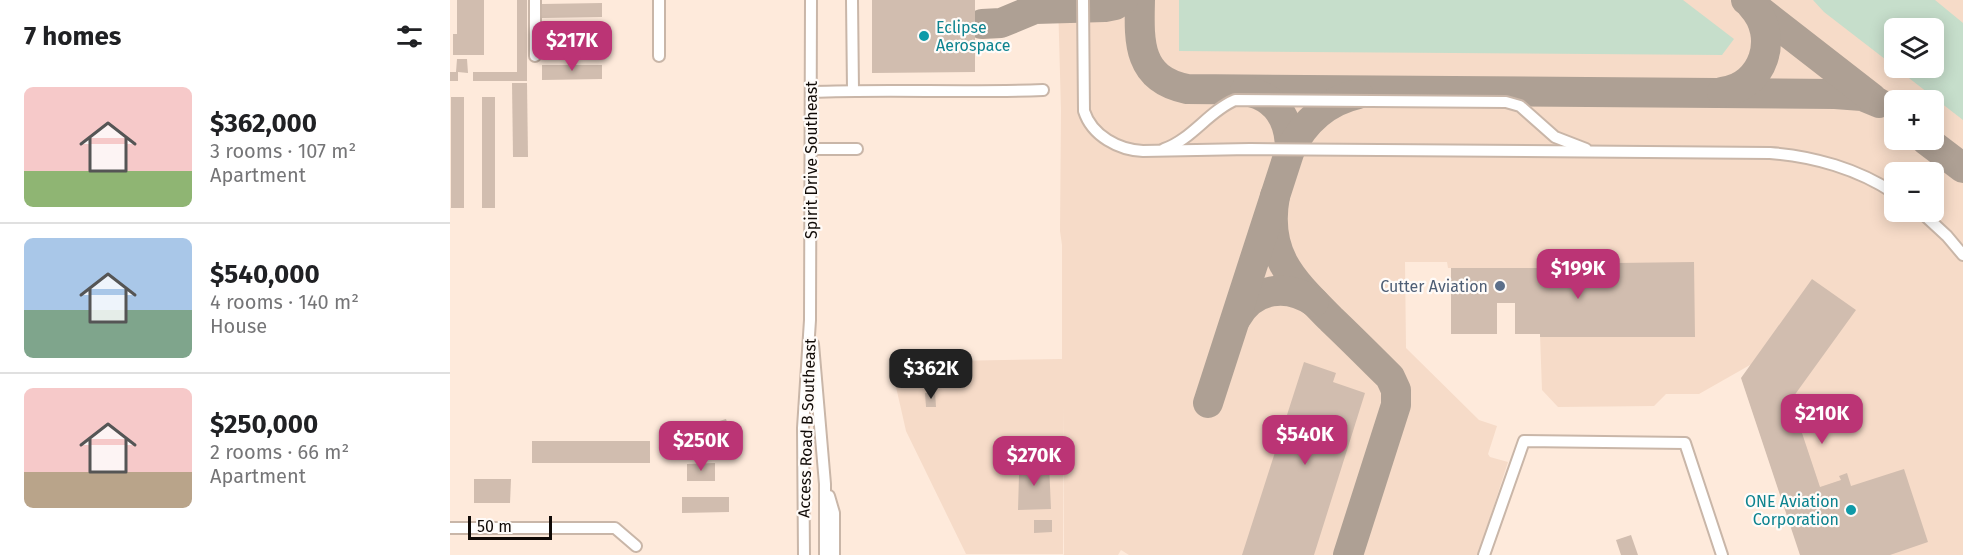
<!DOCTYPE html>
<meta charset="utf-8">
<style>
body{margin:0;font-family:"Fira Sans",sans-serif;background:#f2f2f2;color:#202124;height:100vh;display:flex;flex-direction:column;font-size:22px;white-space:nowrap}
*{box-sizing:border-box;margin:0}
p{font-size:20px;color:#757577}
.icon{flex:none;width:33px;height:33px;fill:none;stroke:currentColor;stroke-width:2;stroke-linecap:round;stroke-linejoin:round}
.map{position:relative;flex:1;overflow:hidden}
.drawer{display:flex;flex-direction:column;background:#fff;width:450px}
.drawer>*{flex:none}
.tools{position:absolute;left:1434px;top:18px;display:grid;gap:12px}
.tools a{display:grid;place-items:center;width:60px;height:60px;border-radius:9px;background:#fff;box-shadow:0 3px 15px #0003;font-size:30px}
.scale{position:absolute;left:18px;bottom:15px;width:84px;box-sizing:border-box;padding-left:6px;border:3px solid #100a06;border-top:0;font-size:16px;line-height:21px;white-space:nowrap;color:#100a06;-webkit-text-stroke:4px #fffbf8;paint-order:stroke}
.price{position:absolute;translate:-50% -51px;padding:0 14px;border-radius:12px;background:#bb3475;color:#fff;font-size:20px;line-height:39px;filter:drop-shadow(0 2px 3px #0008)}
.price::after{content:'';position:absolute;left:50%;top:36px;width:18px;height:14px;margin-left:-9px;background:inherit;clip-path:polygon(0 0,100% 0,50% 100%)}
.price.on{background:#222;color:#fff}
ul{padding:0;list-style:none}
li{display:flex;align-items:center;gap:18px;height:150px;padding:0 24px}
li+li{border-top:2px solid #e0e0e0}
li span{display:grid;place-items:center;flex:none;width:168px;height:120px;border-radius:9px;color:#555}
li>.icon{margin-inline-start:auto}
span .icon{width:72px;height:72px;fill:#fffc;stroke-width:1}
li b{font-size:26px}
h2{display:flex;justify-content:space-between;align-items:center;height:72px;padding:0 24px;font-size:26px}
main{display:flex;flex:1;min-height:0}
.map>svg:first-child{display:block}
</style>
<main>
<section class="drawer">
<h2>7 homes<svg class="icon" aria-label="filters" viewBox="0 0 24 24"><path d="M4 7h16M4 17h16"/><circle cx="9" cy="7" r="2"/><circle cx="15" cy="17" r="2"/></svg></h2>
<ul>
<li><span style="background:linear-gradient(#f6c9c9 70%,#8fb573 0)"><svg class="icon" aria-label="home" viewBox="0 0 24 24"><path d="M3 11l9-7 9 7M6 9v11h12V9"/></svg></span><div><b>$362,000</b><p>3 rooms · 107 m²</p><p>Apartment</p></div></li>
<li><span style="background:linear-gradient(#a9c7e8 60%,#7fa58c 0)"><svg class="icon" aria-label="home" viewBox="0 0 24 24"><path d="M3 11l9-7 9 7M6 9v11h12V9"/></svg></span><div><b>$540,000</b><p>4 rooms · 140 m²</p><p>House</p></div></li>
<li><span style="background:linear-gradient(#f6c9c9 70%,#b9a48a 0)"><svg class="icon" aria-label="home" viewBox="0 0 24 24"><path d="M3 11l9-7 9 7M6 9v11h12V9"/></svg></span><div><b>$250,000</b><p>2 rooms · 66 m²</p><p>Apartment</p></div></li>
</ul>
</section>
<div class="map">
<svg width="1513" height="555" viewBox="0 0 1513 555">
<rect width="100%" height="100%" fill="#feeadb"/>
<path fill="#f6dbc8" fill-rule="evenodd" d="M 608,0 L 1513,0 L 1513,555 L 1350,555 L 1300,365 L 1249,394 L 1216,394 L 1204,406 L 1108,407 L 1092,390 L 1090,334 L 1065,334 L 1065,303 L 1047,303 L 1047,334 L 1001,334 L 1001,268 L 998,268 L 997,262 L 955,262 L 956,348 L 1029,420 L 1047,426 L 1038,454 L 1040,457 L 1058,462 L 1028,555 L 679,555 L 671,550 L 668,555 L 614,555 L 613,405 L 613,554 L 516,554 L 456,431 L 444,378 L 445,362 L 612,359 L 612,245 L 610,231 L 611,111 ZM 1444,28 L 1484,28 L 1484,68 L 1444,68 ZM 1444,100 L 1484,100 L 1484,140 L 1444,140 ZM 1444,172 L 1484,172 L 1484,212 L 1444,212 Z"/>
<g fill="#c6decb">
<polygon points="729,0 1233,0 1284,39 1272,55 729,51"/>
<polygon points="1363,0 1485,0 1513,23 1513,120 1446,68 1484,68 1484,28 1444,28 1444,66 1374,12"/>
<polygon points="598,439 598,448 587,460 565,461 565,440"/>
</g>
<g fill="none" stroke-linecap="round" stroke-linejoin="round">
<g stroke="#aea094" stroke-width="30">
<path d="M 690,0 C 689,41 687,79 737,89 L 1385,94 L 1412,96 L 1429,103"/>
<polyline points="1296,0 1422,98"/>
<polyline points="532,24 551,23 585,9 655,7 665,5 673,0"/>
<path d="M 795,91 C 826,96 840,120 840,150"/>
<path d="M 1272,92 C 1314,87 1330,36 1302,6"/>
<polyline points="1476,140 1513,168"/>
<path d="M 825,196 C 814,255 843,281 881,319 C 901,338 920,357 940,377 L 946,390 L 946,405 L 898,555"/>
<path d="M 787,317 C 803,288 837,283 864,302"/>
<path d="M 758,403 L 840,150 C 854,122 877,101 908,94"/>
</g>
</g>
<g fill="#d1bdaf">
<polygon points="7,0 34,0 34,55 3,55 3,34 7,34"/>
<polygon points="67,0 77,0 77,81 23,81 23,72 67,72"/>
<polygon points="422,0 525,0 525,72 422,73"/>
<polygon points="152,3 152,17 92,18 92,4"/>
<polygon points="92,34 153,34 153,48 93,48"/>
<polygon points="7,59 17,59 18,73 8,72 8,81 0,81 0,72 6,72"/>
<polygon points="92,65 152,65 152,79 92,80"/>
<polygon points="62,83 77,83 78,157 63,157"/>
<rect x="1" y="97" width="13" height="111"/>
<rect x="32" y="97" width="13" height="111"/>
<polygon points="1244,262 1245,337 1090,337 1090,334 1065,334 1065,303 1047,303 1047,334 1001,334 1001,268 1089,268 1089,264"/>
<polygon points="1362,279 1406,310 1341,400 1370,487 1391,480 1389,476 1397,473 1401,486 1454,469 1478,542 1440,555 1350,555 1291,378"/>
<polygon points="854,362 886,373 883,382 915,393 864,555 792,555"/>
<polygon points="485,392 486,407 476,407 475,393"/>
<polygon points="276,419 286,447 273,452 263,423"/>
<rect x="82" y="441" width="118" height="22"/>
<polygon points="265,463 265,481 237,481 237,464"/>
<polygon points="577,463 599,464 601,509 568,510 569,475 567,475 567,465"/>
<polygon points="24,479 61,479 60,503 24,503"/>
<polygon points="232,497 279,497 279,512 232,513"/>
<polygon points="584,520 602,520 602,532 584,533"/>
<polygon points="1181,535 1188,555 1171,555 1166,540"/>
</g>
<g fill="none" stroke-linecap="round" stroke-linejoin="round">
<defs>
<g id="minor">
<polyline points="402,0 403,90"/>
<path d="M 633,0 L 634,111 C 642,136 669,150 693,151 L 800,149 L 1320,153 C 1363,156 1408,169 1444,193"/>
<polyline points="85,56 85,0"/>
<polyline points="209,56 209,0"/>
<path d="M 361,92 C 438,89 516,93 593,90"/>
<polyline points="361,149 407,149"/>
<path d="M 714,149 C 741,140 759,111 785,100 L 1056,102 L 1070,106 L 1105,137 L 1136,149"/>
<polyline points="1471,212 1497,236 1513,255"/>
<polyline points="363,344 375,484 375,555"/>
<polyline points="379,496 384,513 384,555"/>
<polyline points="0,528 165,528 186,546"/>
<polyline points="354,555 353,428 360,320 361,0"/>
<polyline points="1034,555 1074,441 1235,443 1272,555"/>
</g>
</defs>
<use href="#minor" stroke="#c9b6a8" stroke-width="14"/>
<use href="#minor" stroke="#fff" stroke-width="10"/>
</g>
<g fill="#0f9aa8" stroke="#fffbf8" stroke-width="2">
<circle cx="474" cy="36" r="6"/>
<circle cx="1401" cy="510" r="6"/>
</g>
<circle fill="#5c6f8a" stroke="#fffbf8" stroke-width="2" cx="1050" cy="286" r="6"/>
<g text-anchor="middle" dominant-baseline="central" stroke-width="4.5" stroke-linejoin="round" paint-order="stroke">
<g font-size="16" fill="#0d838f" stroke="#fffbf8" text-anchor="start">
<text x="486" y="27">Eclipse<tspan x="486" dy="18">Aerospace</tspan></text>
<text x="1389" y="501" text-anchor="end">ONE Aviation<tspan x="1389" dy="18">Corporation</tspan></text>
</g>
<g font-size="16" fill="#100a06" stroke="#fffbf8">
<text transform="translate(361 160) rotate(-90)">Spirit Drive Southeast</text>
<text transform="translate(357 428) rotate(-88)">Access Road B Southeast</text>
</g>
<g font-size="16" fill="#4e5e75" stroke="#fffbf8" text-anchor="end">
<text x="1038" y="286">Cutter Aviation</text>
</g>
</g>
</svg>
<div class="tools">
<a><svg class="icon" aria-label="layers" viewBox="0 0 24 24"><path d="M12 4l9 5-9 5-9-5zM3 14l9 5 9-5"/></svg></a>
<a>+</a>
<a>−</a>
</div>
<div class="scale">50 m</div>
<b class="price" style="left:122px;top:72px">$217K</b>
<b class="price" style="left:1128px;top:300px">$199K</b>
<b class="price on" style="left:481px;top:400px">$362K</b>
<b class="price" style="left:1372px;top:445px">$210K</b>
<b class="price" style="left:855px;top:466px">$540K</b>
<b class="price" style="left:251px;top:472px">$250K</b>
<b class="price" style="left:584px;top:487px">$270K</b>
</div>
</main>
